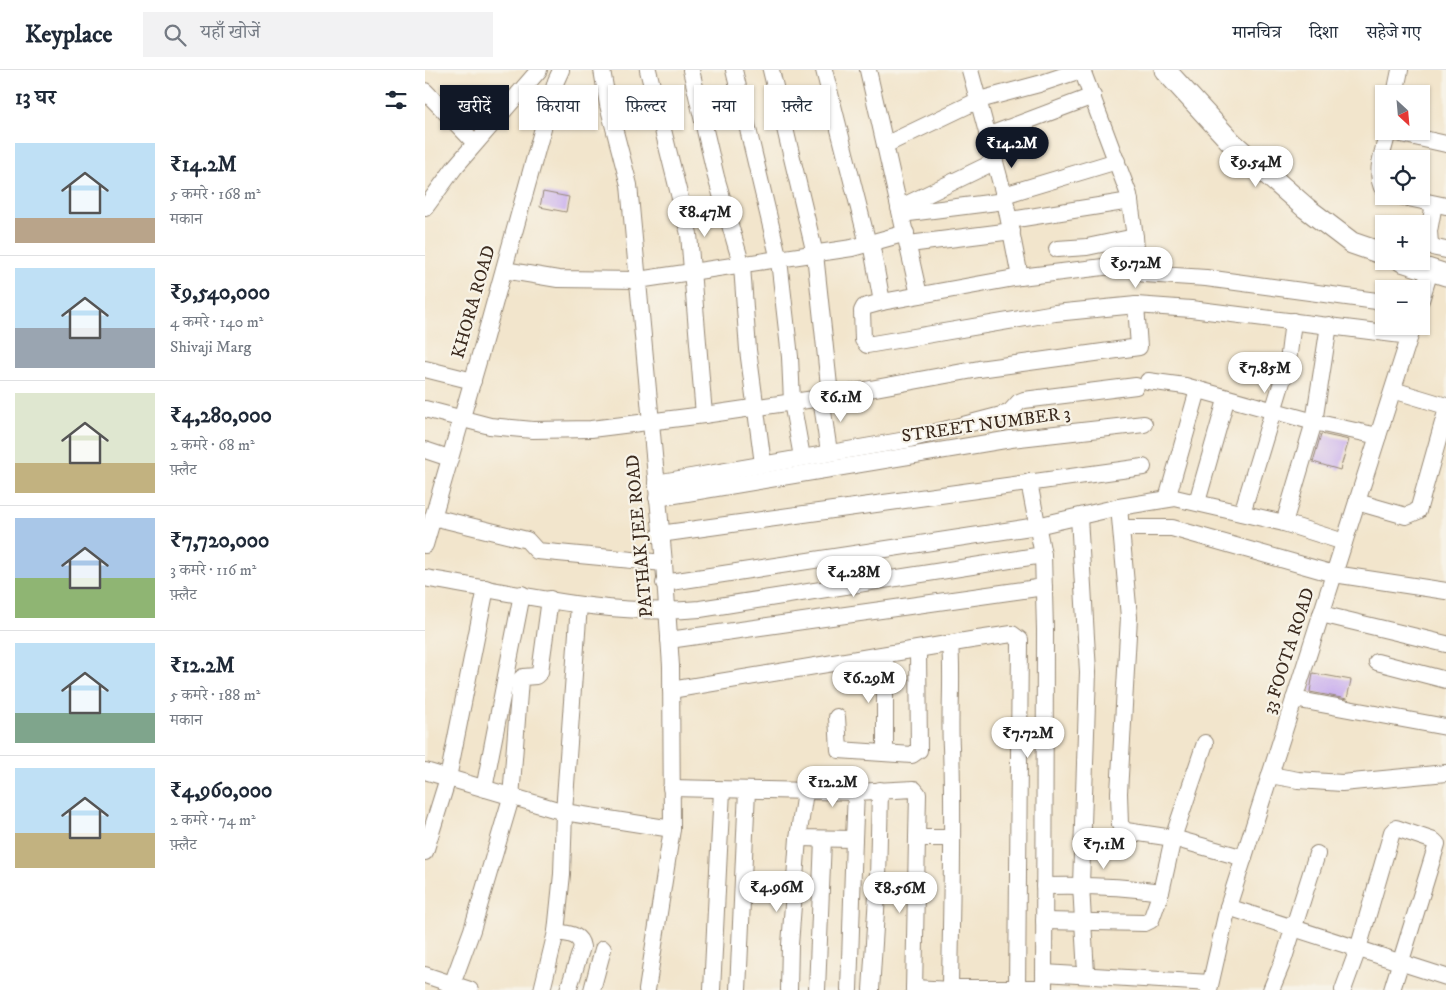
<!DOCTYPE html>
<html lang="hi">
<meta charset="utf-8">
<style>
body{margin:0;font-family:"IM FELL DW Pica","Noto Serif Devanagari",serif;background:#f2f2f3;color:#1f2937;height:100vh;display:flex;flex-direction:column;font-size:19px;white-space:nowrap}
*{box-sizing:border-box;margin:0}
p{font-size:16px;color:#747a83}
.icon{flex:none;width:28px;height:28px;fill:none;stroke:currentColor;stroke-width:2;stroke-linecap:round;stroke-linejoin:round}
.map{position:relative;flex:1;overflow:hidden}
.drawer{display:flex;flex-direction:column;background:#fff;width:425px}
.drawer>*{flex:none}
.hud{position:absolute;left:15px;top:15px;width:475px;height:45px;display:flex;gap:10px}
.needle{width:32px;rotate:154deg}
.tools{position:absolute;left:950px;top:15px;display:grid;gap:10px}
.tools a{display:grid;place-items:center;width:55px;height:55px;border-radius:0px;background:#fff;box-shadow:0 1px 4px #0004;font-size:25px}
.price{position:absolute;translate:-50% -42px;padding:0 11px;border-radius:18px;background:#fff;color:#222;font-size:16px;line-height:32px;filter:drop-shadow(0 1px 2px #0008)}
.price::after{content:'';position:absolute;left:50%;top:30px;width:15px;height:11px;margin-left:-8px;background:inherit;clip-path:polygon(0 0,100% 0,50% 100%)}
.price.on{background:#111827;color:#fff}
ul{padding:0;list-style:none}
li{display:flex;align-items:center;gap:15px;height:125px;padding:0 15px}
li+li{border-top:1px solid #e0e1e3}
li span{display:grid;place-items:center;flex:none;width:140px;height:100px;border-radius:0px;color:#555}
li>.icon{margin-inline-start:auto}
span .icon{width:60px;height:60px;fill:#fffc;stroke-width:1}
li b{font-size:21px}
h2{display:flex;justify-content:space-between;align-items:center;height:60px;padding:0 15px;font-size:21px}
.tag{padding:0 18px;border-radius:0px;background:#fff;box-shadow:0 1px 4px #0004;font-size:18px;line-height:45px}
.tag.on{background:#111827;color:#fff}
header{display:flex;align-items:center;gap:30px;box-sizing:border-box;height:70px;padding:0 25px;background:#fff;border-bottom:1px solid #e0e1e3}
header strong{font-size:24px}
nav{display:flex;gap:28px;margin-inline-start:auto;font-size:18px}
.search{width:350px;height:45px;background:#f2f2f3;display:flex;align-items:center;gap:12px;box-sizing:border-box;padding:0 18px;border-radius:0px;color:#747a83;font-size:19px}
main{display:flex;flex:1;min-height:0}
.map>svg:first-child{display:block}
</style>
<header>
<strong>Keyplace</strong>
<div class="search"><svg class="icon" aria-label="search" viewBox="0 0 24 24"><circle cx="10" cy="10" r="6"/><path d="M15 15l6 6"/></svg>यहाँ खोजें</div>
<nav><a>मानचित्र</a><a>दिशा</a><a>सहेजे गए</a></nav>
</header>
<main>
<section class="drawer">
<h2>13 घर<svg class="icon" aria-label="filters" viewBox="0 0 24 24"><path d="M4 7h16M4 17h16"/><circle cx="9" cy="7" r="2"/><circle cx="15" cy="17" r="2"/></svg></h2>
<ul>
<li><span style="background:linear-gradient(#bfe0f5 75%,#b9a48a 0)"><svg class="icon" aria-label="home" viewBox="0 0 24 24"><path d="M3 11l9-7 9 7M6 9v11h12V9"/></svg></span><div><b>₹14.2M</b><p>5 कमरे · 168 m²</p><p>मकान</p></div></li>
<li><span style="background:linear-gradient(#bfe0f5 60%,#9aa5b1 0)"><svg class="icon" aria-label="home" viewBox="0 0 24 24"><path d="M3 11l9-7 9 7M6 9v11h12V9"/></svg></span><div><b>₹9,540,000</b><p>4 कमरे · 140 m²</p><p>Shivaji Marg</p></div></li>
<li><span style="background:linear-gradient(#dfe7d0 70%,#c2b280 0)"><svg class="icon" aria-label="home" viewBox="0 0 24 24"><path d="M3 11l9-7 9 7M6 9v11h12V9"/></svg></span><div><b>₹4,280,000</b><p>2 कमरे · 68 m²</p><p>फ़्लैट</p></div></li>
<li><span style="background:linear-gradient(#a9c7e8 60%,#8fb573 0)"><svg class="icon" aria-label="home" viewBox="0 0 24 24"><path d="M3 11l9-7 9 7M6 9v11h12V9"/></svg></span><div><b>₹7,720,000</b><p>3 कमरे · 116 m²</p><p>फ़्लैट</p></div></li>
<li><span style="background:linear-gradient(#bfe0f5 70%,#7fa58c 0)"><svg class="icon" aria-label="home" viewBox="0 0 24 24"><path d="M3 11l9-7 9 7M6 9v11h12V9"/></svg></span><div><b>₹12.2M</b><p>5 कमरे · 188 m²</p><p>मकान</p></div></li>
<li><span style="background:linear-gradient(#bfe0f5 65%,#c2b280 0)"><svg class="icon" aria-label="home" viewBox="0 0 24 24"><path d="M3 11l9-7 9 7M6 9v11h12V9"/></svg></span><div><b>₹4,960,000</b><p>2 कमरे · 74 m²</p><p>फ़्लैट</p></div></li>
</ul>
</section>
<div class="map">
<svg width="1021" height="920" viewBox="0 0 1021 920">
<rect width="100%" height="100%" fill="#f7f3e8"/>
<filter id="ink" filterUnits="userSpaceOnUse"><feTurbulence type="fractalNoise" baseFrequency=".02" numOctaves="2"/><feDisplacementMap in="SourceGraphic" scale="10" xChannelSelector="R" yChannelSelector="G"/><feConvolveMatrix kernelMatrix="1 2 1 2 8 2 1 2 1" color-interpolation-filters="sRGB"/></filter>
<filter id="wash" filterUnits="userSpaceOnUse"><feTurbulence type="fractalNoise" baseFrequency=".0096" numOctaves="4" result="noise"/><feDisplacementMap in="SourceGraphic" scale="20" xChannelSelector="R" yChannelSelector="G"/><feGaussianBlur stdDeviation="1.12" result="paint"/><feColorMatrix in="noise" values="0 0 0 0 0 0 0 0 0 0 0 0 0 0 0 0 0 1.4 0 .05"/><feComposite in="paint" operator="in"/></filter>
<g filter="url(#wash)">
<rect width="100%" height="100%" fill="#f2e5cc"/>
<g id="blocks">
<g fill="#c6aaee">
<polygon points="118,122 144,127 141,142 115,137"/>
<polygon points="896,364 924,370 915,400 888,392"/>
<polygon points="888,603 926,610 922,629 885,622"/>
</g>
</g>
</g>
<g filter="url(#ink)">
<use href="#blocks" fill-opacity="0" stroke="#968875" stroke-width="1"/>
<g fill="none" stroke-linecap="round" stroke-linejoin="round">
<defs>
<g id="minor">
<polyline points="177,0 183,35 204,115 239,493 246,596 247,759 222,920"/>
<polyline points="223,0 264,164 279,345"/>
<polyline points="266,0 291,107 317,196 323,280 338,394"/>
<polyline points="309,0 354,190 365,287 367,332 377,387"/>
<polyline points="346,0 390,184 405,325"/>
<polyline points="399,0 443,174"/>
<polyline points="443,0 494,225"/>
<polyline points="545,0 579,125 595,207"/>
<polyline points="657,0 704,125 710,167"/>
<polyline points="0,21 50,73"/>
<polyline points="970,24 975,0"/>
<polyline points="963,61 1021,74"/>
<polyline points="562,66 668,26"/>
<polyline points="460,75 554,30 614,14 656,0"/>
<path d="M 959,121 C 948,105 959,79 963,62"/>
<polyline points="579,125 692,91"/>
<polyline points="974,126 1021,136"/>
<polyline points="1009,134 1004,161 1005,174 1011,178 1021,180"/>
<polyline points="0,138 30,97 114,0"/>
<polyline points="474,138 569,92"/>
<polyline points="476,144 580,131"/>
<polyline points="585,150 705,131"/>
<polyline points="446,173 457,232 595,207 712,193"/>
<polyline points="484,174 587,161"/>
<polyline points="632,179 662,177 710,167 712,193 719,204 781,208 959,232"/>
<polyline points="79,200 133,209 213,210 427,178 481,163"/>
<polyline points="996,230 1005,201"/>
<polyline points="457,232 439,237 437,241 438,270 442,275 630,243 711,235 766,239 985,266"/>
<polyline points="0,299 48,311"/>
<polyline points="723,311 760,316 889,352 953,366"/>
<polyline points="968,320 1021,336"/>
<polyline points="396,328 404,382"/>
<polyline points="0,339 65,356 108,360 166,359 279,345 396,328 554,299 714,277 711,235"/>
<polyline points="0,380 24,388"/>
<polyline points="604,412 618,485 620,560 619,920"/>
<polyline points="231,413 481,370 584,343 594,332 599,330 711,316"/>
<polyline points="232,428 586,369 719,354"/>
<polyline points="742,429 773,320"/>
<polyline points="772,432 801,330"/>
<polyline points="932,432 981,446 993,441 1021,342"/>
<polyline points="694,437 704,547 694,723 695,755 701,761 748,768 819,788"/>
<polyline points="817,443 863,292 868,251"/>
<polyline points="8,447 102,470 112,481 239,493"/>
<polyline points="654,447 663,602 656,815 661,904"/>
<polyline points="859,453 889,352 904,255"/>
<polyline points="697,458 747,458 909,504 1021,521"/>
<polyline points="235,464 718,397"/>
<polyline points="0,475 57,278 131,11 136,0"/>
<path d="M 0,508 C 91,523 182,547 275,539 L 618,485"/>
<polyline points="239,513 612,456 694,437 750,428 859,453 919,472"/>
<polyline points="896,544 1021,574"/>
<polyline points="244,570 619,517"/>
<path d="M 525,574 C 528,609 524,643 526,677 C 529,757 526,838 525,918 L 619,918"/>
<polyline points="460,586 460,683"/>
<polyline points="952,592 1021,610"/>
<polyline points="246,620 546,570 587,564 595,570 592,920"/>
<polyline points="869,629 1021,657"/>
<polyline points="412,647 414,680 487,685 494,680 493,580"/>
<polyline points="0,701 139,742 247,759"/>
<polyline points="845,705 873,710 917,713 1021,703"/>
<polyline points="246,718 431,722 489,719 493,724 492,768 527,768"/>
<polyline points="59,719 97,524"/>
<polyline points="380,722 373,768 429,769 431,722"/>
<polyline points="0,782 23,708 61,518"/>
<path d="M 619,816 C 658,815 697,816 736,822"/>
<polyline points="803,837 1021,907"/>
<polyline points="619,851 720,853 726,850 736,822 748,768 780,673"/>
<path d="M 131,862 C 142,864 155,863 157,877 L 143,920"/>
<polyline points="619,903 785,913"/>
<polyline points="0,905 45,920"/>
<polyline points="489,918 525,920"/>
<polyline points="25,920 47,860 86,728 95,610 98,607 111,606 115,602 125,529"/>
<polyline points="117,920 131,862 137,804 139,742 154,535"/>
<polyline points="167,920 178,879"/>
<polyline points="287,920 297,720"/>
<polyline points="313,920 322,720"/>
<polyline points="364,920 365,875 373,768"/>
<polyline points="392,920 398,769"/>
<polyline points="424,920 429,769"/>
<polyline points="446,920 453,810 455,720"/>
<polyline points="489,920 492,768"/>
<polyline points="784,920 803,837 988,256"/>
<polyline points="846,920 858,891 892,784"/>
<polyline points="918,920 933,879 967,762 971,758 1009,771 1012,774 967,920"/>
</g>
<g id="major">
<polyline points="740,0 807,73 881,138 927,173 959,184"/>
<polyline points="977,191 1021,205"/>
</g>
</defs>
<use href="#minor" stroke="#968875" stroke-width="18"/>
<use href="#major" stroke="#968875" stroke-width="23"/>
<use href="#minor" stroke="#fff" stroke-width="16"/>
<use href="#major" stroke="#fff" stroke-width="21"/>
</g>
</g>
<g text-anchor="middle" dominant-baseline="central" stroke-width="4.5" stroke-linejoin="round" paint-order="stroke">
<g font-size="18" fill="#3b2a1e" stroke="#f7f3e8">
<text transform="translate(49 232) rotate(-74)">KHORA ROAD</text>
<text transform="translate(561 355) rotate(-8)">STREET NUMBER 3</text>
<text transform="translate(215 466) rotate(-95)">PATHAK JEE ROAD</text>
<text transform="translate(864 581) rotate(-72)">33 FOOTA ROAD</text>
</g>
</g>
</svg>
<div class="tools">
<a><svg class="needle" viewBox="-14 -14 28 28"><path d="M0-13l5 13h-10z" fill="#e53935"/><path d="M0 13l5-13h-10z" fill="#747a83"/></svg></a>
<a><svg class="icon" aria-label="locate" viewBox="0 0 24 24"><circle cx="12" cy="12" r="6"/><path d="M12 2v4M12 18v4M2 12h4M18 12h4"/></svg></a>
<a>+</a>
<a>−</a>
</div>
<b class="price on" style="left:587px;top:99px">₹14.2M</b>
<b class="price" style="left:831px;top:118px">₹9.54M</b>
<b class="price" style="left:280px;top:168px">₹8.47M</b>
<b class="price" style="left:711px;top:219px">₹9.72M</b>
<b class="price" style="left:840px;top:324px">₹7.85M</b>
<b class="price" style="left:416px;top:353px">₹6.1M</b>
<b class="price" style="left:429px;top:528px">₹4.28M</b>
<b class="price" style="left:444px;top:634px">₹6.29M</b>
<b class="price" style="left:603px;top:689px">₹7.72M</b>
<b class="price" style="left:408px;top:738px">₹12.2M</b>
<b class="price" style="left:679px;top:800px">₹7.1M</b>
<b class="price" style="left:352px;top:843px">₹4.96M</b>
<b class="price" style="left:475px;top:844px">₹8.56M</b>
<div class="hud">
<a class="tag on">खरीदें</a>
<a class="tag">किराया</a>
<a class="tag">फ़िल्टर</a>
<a class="tag">नया</a>
<a class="tag">फ़्लैट</a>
</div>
</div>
</main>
